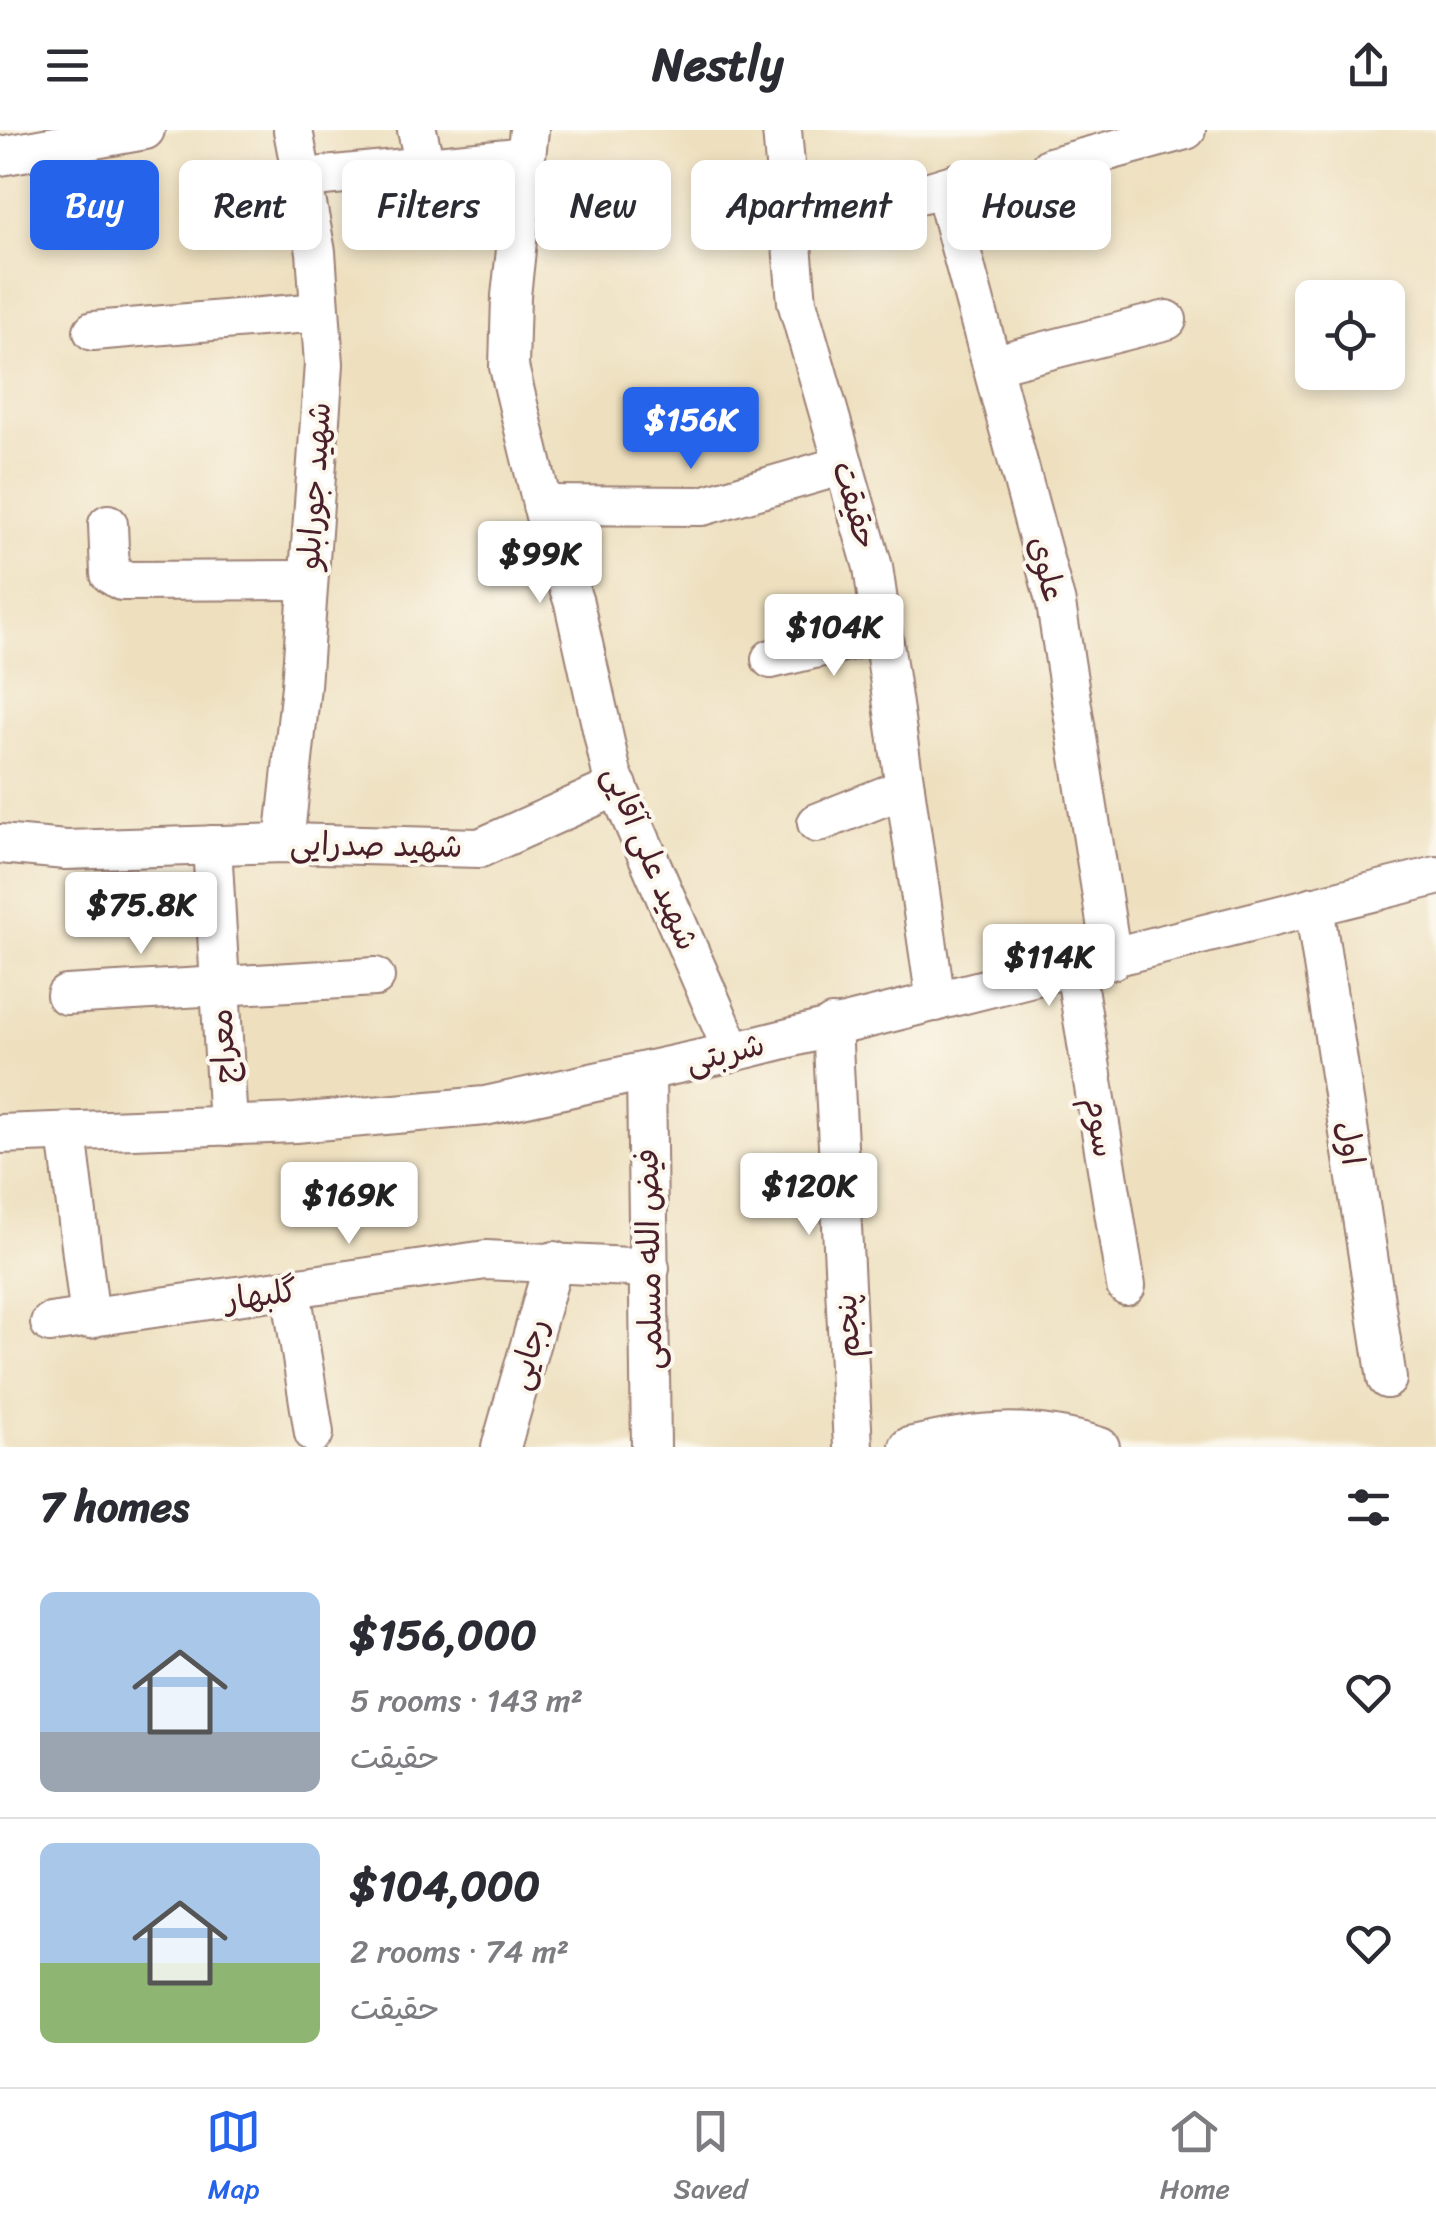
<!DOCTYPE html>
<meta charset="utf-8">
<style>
body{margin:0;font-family:Sriracha,"Playpen Sans Arabic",sans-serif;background:#f7f7f7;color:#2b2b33;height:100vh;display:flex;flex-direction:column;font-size:38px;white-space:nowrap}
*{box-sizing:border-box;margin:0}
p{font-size:32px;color:#7c7c81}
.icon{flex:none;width:55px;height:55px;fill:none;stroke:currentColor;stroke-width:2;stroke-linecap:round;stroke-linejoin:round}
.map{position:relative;height:1317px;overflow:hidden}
.details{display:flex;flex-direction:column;background:#fff;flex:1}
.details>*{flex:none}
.banner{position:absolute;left:30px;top:30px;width:1378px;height:90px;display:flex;gap:20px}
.controls{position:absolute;left:1295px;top:150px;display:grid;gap:20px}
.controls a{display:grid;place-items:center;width:110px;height:110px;border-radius:15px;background:#fff;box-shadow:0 5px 15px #0003;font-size:50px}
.price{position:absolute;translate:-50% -85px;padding:0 22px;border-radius:10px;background:#fff;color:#222;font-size:32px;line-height:65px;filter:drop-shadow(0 2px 5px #0008)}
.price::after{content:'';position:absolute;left:50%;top:60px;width:30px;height:22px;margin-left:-15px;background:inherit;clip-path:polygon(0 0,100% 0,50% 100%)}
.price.current{background:#2563eb;color:#fff}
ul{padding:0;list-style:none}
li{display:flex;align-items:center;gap:30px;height:250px;padding:0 40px}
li+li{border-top:2px solid #e1e1e2}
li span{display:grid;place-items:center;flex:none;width:280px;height:200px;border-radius:15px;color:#555}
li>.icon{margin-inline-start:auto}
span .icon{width:120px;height:120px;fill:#fffc;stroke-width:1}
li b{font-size:42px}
h2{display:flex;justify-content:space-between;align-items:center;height:120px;padding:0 40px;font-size:42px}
.tag{padding:0 35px;border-radius:15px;background:#fff;box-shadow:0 5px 15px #0003;font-size:35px;line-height:90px}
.tag.current{background:#2563eb;color:#fff}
header{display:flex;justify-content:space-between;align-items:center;height:130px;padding:0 40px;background:#fff;font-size:45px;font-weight:800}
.tab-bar{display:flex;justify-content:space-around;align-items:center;height:140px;border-top:2px solid #e1e1e2;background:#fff;font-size:28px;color:#7c7c81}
.tab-bar a{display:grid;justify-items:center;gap:5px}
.tab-bar .current{color:#2563eb}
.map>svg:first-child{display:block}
</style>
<header><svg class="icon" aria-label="menu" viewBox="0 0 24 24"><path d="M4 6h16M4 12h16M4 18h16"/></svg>Nestly<svg class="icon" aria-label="share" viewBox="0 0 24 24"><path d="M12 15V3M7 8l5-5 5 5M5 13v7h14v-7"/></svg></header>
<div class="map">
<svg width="1436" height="1317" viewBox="0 0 1436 1317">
<rect width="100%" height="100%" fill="#fbf7ec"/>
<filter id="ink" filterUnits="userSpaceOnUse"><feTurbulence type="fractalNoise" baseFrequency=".01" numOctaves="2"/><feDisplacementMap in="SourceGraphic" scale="20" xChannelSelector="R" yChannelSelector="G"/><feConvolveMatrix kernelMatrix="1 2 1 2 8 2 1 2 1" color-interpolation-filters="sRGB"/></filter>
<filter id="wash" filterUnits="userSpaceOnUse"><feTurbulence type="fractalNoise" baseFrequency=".0048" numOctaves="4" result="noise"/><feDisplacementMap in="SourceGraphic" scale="40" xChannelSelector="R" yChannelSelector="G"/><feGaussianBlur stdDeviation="2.25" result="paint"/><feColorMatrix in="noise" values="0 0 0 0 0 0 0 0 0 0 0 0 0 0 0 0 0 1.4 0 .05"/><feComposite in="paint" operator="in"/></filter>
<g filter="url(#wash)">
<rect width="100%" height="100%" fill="#eee0bf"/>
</g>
<g filter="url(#ink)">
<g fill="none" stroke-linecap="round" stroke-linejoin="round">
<defs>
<g id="minor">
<polyline points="417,0 425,36"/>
<polyline points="529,0 511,166 509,237 545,386 574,473 612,644 733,922"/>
<polyline points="782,0 797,172 873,437 936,872"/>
<polyline points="0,26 145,0"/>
<polyline points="1050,37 1186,0"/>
<polyline points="304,48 526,26"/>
<polyline points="944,57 1056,474 1112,830"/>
<polyline points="791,103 966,50"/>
<polyline points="93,201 320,182"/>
<polyline points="995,234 1167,190"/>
<polyline points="542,375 702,376 844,335"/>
<polyline points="108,394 110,444 121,451 306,450"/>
<polyline points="771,529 882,503"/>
<polyline points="817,693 905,658"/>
<polyline points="284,713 301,556 324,234 316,122 293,0"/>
<polyline points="0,714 66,720 284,713 480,718 618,656"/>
<polyline points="212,715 228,996"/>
<polyline points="1314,776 1387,1249"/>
<polyline points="1075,839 1126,1156"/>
<polyline points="66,865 375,847"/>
<polyline points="832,895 853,1317"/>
<polyline points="646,942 651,1317"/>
<polyline points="67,1003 90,1189"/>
<polyline points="0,1004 295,993 485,976 733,922 1436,746"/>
<polyline points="291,1160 314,1303"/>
<polyline points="50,1193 486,1130 650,1138"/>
<polyline points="501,1317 554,1131"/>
<path d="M 909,1317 C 978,1300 1031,1295 1100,1317"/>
</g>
</defs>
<use href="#minor" stroke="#9c8075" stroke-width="42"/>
<use href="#minor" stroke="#fff" stroke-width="38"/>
</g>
</g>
<g text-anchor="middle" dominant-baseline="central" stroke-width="8" stroke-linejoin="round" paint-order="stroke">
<g font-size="32" fill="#4a1f2b" stroke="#fbf7ec">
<text transform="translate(314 356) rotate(-86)">شهید جورابلو</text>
<text transform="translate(855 375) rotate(74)">حقیقت</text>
<text transform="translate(1047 439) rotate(76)">علوی</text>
<text transform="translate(376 715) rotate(1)">شهید صدرایی</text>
<text transform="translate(651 728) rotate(67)">شهید علی آقایی</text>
<text transform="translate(223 916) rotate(-93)">معراج</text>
<text transform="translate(725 923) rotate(-14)">شربتی</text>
<text transform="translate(1100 997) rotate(81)">سوم</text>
<text transform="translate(1350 1013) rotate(81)">اول</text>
<text transform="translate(649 1129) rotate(-91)">فیض الله مسلمی</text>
<text transform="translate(261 1165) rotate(-8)">گلبهار</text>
<text transform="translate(847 1196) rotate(-93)">پنجم</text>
<text transform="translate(528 1224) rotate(-74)">رجایی</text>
</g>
</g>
</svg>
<div class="controls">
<a><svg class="icon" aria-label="locate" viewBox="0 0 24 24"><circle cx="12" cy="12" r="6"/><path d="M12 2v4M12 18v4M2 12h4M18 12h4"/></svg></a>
</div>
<b class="price current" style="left:691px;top:342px">$156K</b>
<b class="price" style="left:540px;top:476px">$99K</b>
<b class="price" style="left:834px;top:549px">$104K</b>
<b class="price" style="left:141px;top:827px">$75.8K</b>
<b class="price" style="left:1049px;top:879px">$114K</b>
<b class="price" style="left:809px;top:1108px">$120K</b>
<b class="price" style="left:349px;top:1117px">$169K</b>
<div class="banner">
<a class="tag current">Buy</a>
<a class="tag">Rent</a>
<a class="tag">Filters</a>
<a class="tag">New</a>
<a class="tag">Apartment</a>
<a class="tag">House</a>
</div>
</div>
<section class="details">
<h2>7 homes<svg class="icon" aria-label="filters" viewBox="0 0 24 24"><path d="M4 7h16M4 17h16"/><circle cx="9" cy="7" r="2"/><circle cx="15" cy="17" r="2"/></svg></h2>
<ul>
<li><span style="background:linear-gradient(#a9c7e8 70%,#9aa5b1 0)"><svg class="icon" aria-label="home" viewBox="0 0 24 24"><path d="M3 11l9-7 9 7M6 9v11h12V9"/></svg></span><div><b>$156,000</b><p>5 rooms · 143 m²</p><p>حقیقت</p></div><svg class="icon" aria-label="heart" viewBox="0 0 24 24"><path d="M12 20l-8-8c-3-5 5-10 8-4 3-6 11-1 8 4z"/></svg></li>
<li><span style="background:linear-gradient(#a9c7e8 60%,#8fb573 0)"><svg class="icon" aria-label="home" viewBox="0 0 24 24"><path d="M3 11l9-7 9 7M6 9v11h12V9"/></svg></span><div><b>$104,000</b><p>2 rooms · 74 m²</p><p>حقیقت</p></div><svg class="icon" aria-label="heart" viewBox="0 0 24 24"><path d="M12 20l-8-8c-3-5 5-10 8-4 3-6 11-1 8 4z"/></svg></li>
</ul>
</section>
<nav class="tab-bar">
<a class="current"><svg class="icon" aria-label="map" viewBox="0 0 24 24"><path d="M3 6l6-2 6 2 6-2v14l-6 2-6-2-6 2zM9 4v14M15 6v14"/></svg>Map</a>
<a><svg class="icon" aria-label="saved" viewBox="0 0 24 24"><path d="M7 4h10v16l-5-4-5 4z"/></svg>Saved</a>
<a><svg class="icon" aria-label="home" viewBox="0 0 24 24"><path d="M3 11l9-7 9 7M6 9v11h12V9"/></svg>Home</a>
</nav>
